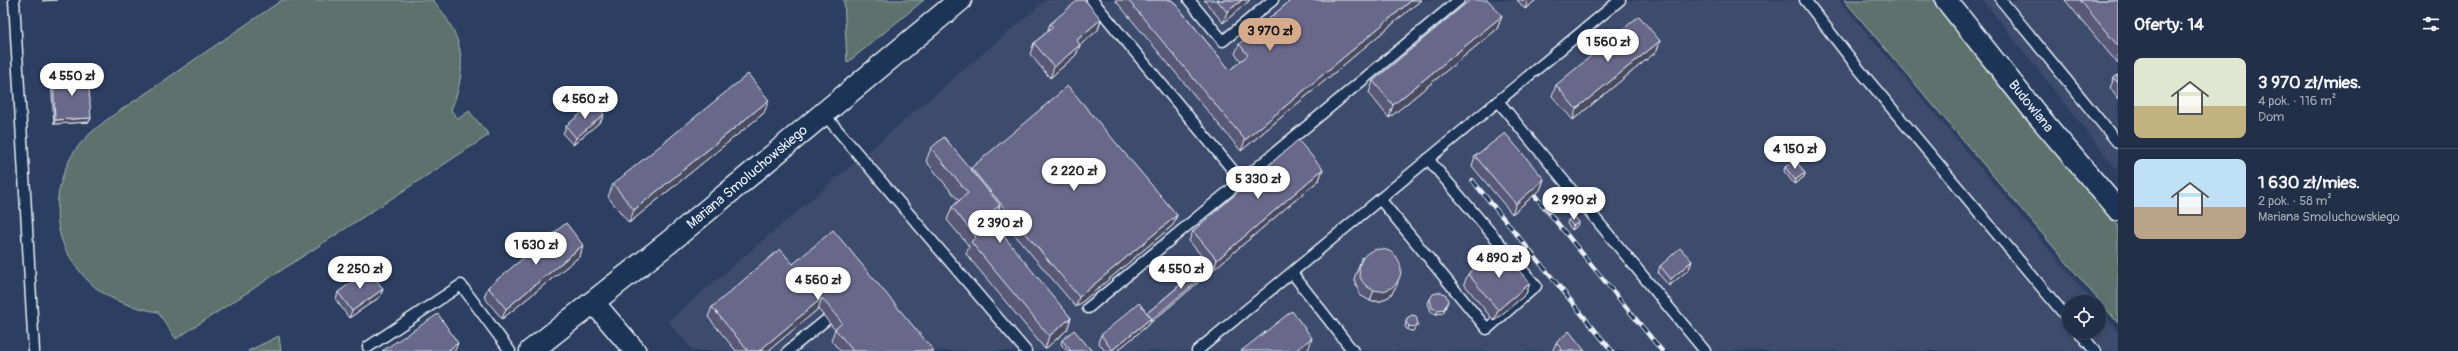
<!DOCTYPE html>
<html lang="pl">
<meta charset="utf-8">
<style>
body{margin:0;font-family:Pangolin,sans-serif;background:#2d3b53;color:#f1f3f6;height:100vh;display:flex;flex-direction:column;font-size:15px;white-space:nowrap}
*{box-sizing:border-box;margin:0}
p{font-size:13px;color:#a2a9b4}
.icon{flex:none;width:22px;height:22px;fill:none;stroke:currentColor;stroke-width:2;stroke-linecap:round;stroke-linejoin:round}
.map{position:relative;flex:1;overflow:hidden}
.sheet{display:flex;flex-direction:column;background:#212f49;width:340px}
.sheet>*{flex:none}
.controls{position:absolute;left:2062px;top:295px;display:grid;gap:8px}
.controls a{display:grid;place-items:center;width:44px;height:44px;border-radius:50%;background:#212f49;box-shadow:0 2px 6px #0003,0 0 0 1px #3e4a61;font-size:20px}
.price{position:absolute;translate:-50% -34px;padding:0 9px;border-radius:14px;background:#fff;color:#222;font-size:13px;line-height:26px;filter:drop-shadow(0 1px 2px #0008)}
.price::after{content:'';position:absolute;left:50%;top:24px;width:12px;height:9px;margin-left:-6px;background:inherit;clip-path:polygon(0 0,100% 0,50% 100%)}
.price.on{background:#d6ab8b;color:#111}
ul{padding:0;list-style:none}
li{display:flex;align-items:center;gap:12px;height:100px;padding:0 16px}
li+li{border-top:1px solid #3e4a61}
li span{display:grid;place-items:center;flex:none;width:112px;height:80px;border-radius:8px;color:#555}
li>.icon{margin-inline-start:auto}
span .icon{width:48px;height:48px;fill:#fffc;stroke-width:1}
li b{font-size:17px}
h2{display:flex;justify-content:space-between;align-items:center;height:48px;padding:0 16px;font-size:17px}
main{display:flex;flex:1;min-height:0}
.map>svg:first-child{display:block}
</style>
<main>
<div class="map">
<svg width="2118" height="351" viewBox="0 0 2118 351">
<rect width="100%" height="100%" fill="#2c3f61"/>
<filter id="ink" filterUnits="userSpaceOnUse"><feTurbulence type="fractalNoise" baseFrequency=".025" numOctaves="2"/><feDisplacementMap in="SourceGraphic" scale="8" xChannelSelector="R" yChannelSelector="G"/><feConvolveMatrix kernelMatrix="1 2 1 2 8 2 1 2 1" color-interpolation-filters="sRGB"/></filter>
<g filter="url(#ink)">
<g fill="#3e4b6d">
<polygon points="1046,0 1839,0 2093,302 2069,302 2069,332 2099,332 2099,309 2118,331 2118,351 694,351 668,321"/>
<polygon points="1983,0 2118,0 2118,171"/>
</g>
<g fill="#5d726d" stroke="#a2b2b2">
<path d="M 282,0 L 433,0 C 464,37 469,66 451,110 L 458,119 L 469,111 L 489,135 L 176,339 L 158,312 C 114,304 90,292 67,252 C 49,219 57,172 80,144 C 100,121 128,106 152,89 C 195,59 238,30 282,0 Z"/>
<polygon points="844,0 924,0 847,63"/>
<polygon points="1844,0 1936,0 2118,225 2118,323"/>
<polygon points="279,336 281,351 248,351"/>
</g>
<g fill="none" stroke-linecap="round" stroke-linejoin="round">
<defs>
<g id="service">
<polyline points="14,0 34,351"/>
<polyline points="1092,0 1241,180"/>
<polyline points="1189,0 1223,41 1273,0"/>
<polyline points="1805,0 1858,68 2069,320"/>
<polyline points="2001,0 2118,143"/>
<polyline points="1498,101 1705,351"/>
<polyline points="823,113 1026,351"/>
<polyline points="1380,199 1487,329 1536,286 1428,159"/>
<polyline points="1292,273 1353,351"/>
<polyline points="1088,308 1459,0"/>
<polyline points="2079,332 2095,351"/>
<polyline points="368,347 461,285 510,351"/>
<polyline points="788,351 826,320"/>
<polyline points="1197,351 1620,0"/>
</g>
<g id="minor">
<polyline points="1946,0 2034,111 2118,210"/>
<polyline points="594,303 635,351"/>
</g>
<polyline id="tertiary" points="531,351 668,243 960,0"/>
</defs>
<use href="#service" stroke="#e8f1f8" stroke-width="13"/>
<use href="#minor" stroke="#e8f1f8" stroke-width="24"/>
<use href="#tertiary" stroke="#e8f1f8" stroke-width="25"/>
<use href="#service" stroke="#1d3557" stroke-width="10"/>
<use href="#minor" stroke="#1d3557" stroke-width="21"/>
<use href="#tertiary" stroke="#1d3557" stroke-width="22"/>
<defs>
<g id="rail">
<polyline points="1472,180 1612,351"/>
<polyline points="1527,186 1662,351"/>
</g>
</defs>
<use href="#rail" stroke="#e8f1f8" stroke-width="4.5"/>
<use href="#rail" stroke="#1d3557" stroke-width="3" stroke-dasharray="9" stroke-linecap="butt"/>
</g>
<g fill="#5a5977" stroke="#e8f1f8">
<polygon points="1115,0 1172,0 1230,70 1241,61 1235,54 1239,44 1291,0 1421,0 1241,151"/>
<polygon points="1204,0 1250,0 1223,23"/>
<polygon points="1517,0 1536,0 1525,9"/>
<polygon points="2065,0 2118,0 2118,64"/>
<polygon points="1502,16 1497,29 1389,118 1369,93 1373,81"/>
<polygon points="1101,19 1098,30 1080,45 1076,55 1050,78 1030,54 1034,43 1047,32 1050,24"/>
<polygon points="1660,41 1657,51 1573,120 1552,96 1556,85"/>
<polygon points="2118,75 2118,99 2110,88 2114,78"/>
<polygon points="53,76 91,118 89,122 54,124 51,80"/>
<polygon points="764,113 629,223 608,197 613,184"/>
<polygon points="604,114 601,121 573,145 563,134 566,126"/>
<polygon points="931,148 971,170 971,168 1177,215 1173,225 1076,307 997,214 996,218 986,226 1071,318 1067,330 1045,349 966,254 969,246 947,220 952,207 959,201 926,161"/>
<polygon points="1475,156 1544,179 1540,190 1512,214 1472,166"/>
<polygon points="1785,167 1805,173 1804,177 1794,184 1784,171"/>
<polygon points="1323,169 1319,180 1148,325 1117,351 1105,351 1098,342 1101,335 1147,313 1207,262 1189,241 1193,231"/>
<polygon points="1568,220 1577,226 1572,230 1567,224"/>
<polygon points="583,245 580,256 502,319 484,297 488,287"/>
<polygon points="1362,257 1397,285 1390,296 1381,301 1370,301 1360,295 1354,279"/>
<polygon points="1692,261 1689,269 1669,286 1658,273 1660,266"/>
<polygon points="793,264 934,351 840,351 831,340 835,330 818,309 768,351 736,351 708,317 712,307"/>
<polygon points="1468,274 1530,283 1526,294 1494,321 1464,284"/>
<polygon points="383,289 380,297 349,318 336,300 338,292"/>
<polygon points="1430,299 1448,301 1443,313 1436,314 1431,312 1428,303"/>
<polygon points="1407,318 1416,328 1413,331 1408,330 1405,327 1406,322"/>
<polygon points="1062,340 1092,351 1067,351 1061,344"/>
<polygon points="1556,343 1585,351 1554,351 1553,350"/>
</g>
<g fill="#4a4961" stroke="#e8f1f8">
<polygon points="43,0 57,0 42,1"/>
<polygon points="1242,0 1250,0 1223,23 1227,12"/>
<polygon points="1412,0 1421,0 1241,151 1245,140"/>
<polygon points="1528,0 1536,0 1525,9"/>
<polygon points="1502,16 1497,29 1389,118 1393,105"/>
<polygon points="1101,19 1098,30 1073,51 1077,40"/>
<polygon points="1660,41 1657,51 1573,120 1576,109"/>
<polygon points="1080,45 1076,55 1050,78 1054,67"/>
<polygon points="769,100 764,113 629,223 634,210"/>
<polygon points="604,114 601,121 573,145 576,138"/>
<polygon points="91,118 89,122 54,124 55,120"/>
<polygon points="1323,169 1319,180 1148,325 1117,351 1112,351 1112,350 1215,266 1217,260"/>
<polygon points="1805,173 1804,177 1794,184 1795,180"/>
<polygon points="1544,179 1540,190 1512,214 1516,204"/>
<polygon points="1000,205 996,218 978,233 982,220"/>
<polygon points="1177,215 1173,225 1076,307 1079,297"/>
<polygon points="1579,222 1577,226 1572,230 1573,226"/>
<polygon points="583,245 580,256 502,319 506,309"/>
<polygon points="1692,261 1689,269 1669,286 1671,279"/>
<polygon points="1400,274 1397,285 1390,296 1381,301 1370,301 1374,290"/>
<polygon points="1530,283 1526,294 1494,321 1498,310"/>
<polygon points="383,289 380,297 349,318 352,311"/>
<polygon points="822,298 818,309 768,351 759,351"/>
<polygon points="1448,301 1443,313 1436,314 1438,310"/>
<polygon points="1071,318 1067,330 1045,349 1049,336"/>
<polygon points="1418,324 1416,328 1413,331 1408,330 1409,326"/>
<polygon points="1312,338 1309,348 1305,351 1295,351"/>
<polygon points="458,343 455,351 447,351"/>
</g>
<g fill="#69688a" stroke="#e8f1f8">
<polygon points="1078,0 1085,0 1101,19 1077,40 1080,45 1054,67 1034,43 1053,27 1050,24"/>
<polygon points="1128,0 1172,0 1230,70 1248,55 1239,44 1291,0 1412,0 1245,140"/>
<polygon points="1217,0 1242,0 1227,12"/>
<polygon points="1470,0 1488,0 1502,16 1393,105 1373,81"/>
<polygon points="2080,0 2118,0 2118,46"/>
<polygon points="1639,16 1660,41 1576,109 1556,85"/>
<polygon points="88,74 91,118 55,120 53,76"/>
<polygon points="748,74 769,100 634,210 613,184"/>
<polygon points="2118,75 2118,83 2114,78"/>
<polygon points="1068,86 1177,215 1079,297 971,168"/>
<polygon points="594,102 604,114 576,138 566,126"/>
<polygon points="1505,133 1544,179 1516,204 1475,156"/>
<polygon points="944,137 1000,205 982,220 987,226 992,222 1071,318 1049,336 971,242 976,237 952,207 968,193 931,148"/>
<polygon points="1298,140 1323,169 1217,260 1193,231"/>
<polygon points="1795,160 1805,173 1795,180 1785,167"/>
<polygon points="1574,216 1579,222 1573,226 1568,220"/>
<polygon points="566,223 583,245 506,309 488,287"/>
<polygon points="833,230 934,351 853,351 835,329 842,323 822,298 759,351 748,351 712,307 780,249 793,264"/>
<polygon points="1498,247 1530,283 1498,310 1468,274"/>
<polygon points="1680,248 1692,261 1671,279 1660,266"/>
<circle cx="1380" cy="270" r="21"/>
<polygon points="1210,260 1215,266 1150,321 1151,318 1147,313"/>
<polygon points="369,270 383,289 352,311 338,292"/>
<polygon points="1441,292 1446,295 1448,301 1444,309 1438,310 1432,308 1430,299 1433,294"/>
<polygon points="1139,303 1151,318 1112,350 1101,335"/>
<polygon points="1292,311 1312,338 1295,351 1241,351"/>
<polygon points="438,314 458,343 447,351 382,351"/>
<polygon points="1412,315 1416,316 1418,324 1414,327 1409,326 1406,323 1407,318"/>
<polygon points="1074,330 1092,351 1071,351 1062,340"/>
<polygon points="1569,331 1585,351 1563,351 1556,343"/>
</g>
</g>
<g text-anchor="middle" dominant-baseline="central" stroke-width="3.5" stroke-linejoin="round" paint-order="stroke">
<g font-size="14" fill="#e8f1f8" stroke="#1d3557">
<text transform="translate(2031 106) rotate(51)">Budowlana</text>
<text transform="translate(747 177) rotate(-40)">Mariana Smoluchowskiego</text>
</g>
</g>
</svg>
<div class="controls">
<a><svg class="icon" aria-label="locate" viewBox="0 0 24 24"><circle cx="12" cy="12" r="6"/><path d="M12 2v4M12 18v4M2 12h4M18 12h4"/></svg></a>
</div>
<b class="price on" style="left:1270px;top:52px">3 970 zł</b>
<b class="price" style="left:1608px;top:63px">1 560 zł</b>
<b class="price" style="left:72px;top:97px">4 550 zł</b>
<b class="price" style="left:585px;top:120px">4 560 zł</b>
<b class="price" style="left:1795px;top:170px">4 150 zł</b>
<b class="price" style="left:1074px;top:192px">2 220 zł</b>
<b class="price" style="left:1258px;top:200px">5 330 zł</b>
<b class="price" style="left:1574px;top:221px">2 990 zł</b>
<b class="price" style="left:1000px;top:244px">2 390 zł</b>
<b class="price" style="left:536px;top:266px">1 630 zł</b>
<b class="price" style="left:1499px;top:279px">4 890 zł</b>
<b class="price" style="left:360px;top:290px">2 250 zł</b>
<b class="price" style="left:1181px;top:290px">4 550 zł</b>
<b class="price" style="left:818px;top:301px">4 560 zł</b>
</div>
<section class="sheet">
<h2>Oferty: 14<svg class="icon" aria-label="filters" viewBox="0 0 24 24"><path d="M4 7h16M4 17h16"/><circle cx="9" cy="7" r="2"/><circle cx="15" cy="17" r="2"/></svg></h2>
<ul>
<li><span style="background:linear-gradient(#dfe7d0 60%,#c2b280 0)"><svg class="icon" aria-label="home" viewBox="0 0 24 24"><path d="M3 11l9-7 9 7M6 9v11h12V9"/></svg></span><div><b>3 970 zł/mies.</b><p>4 pok. · 116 m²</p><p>Dom</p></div></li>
<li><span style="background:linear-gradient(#bfe0f5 60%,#b9a48a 0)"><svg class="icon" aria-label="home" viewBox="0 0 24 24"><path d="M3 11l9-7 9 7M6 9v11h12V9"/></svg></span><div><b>1 630 zł/mies.</b><p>2 pok. · 58 m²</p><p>Mariana Smoluchowskiego</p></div></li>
</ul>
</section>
</main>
